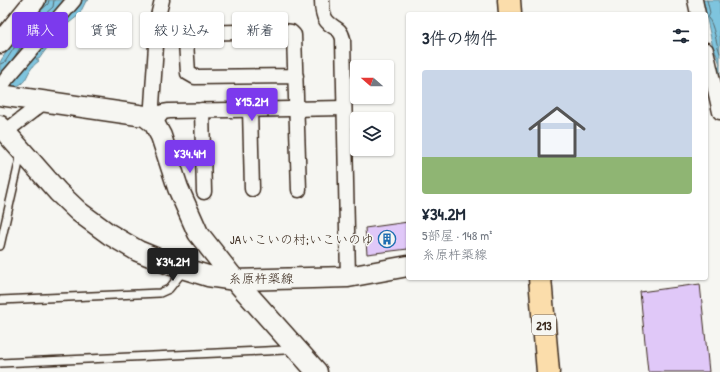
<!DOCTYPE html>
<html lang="ja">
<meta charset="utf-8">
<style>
body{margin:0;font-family:"Patrick Hand","Klee One",sans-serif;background:#f6f6f7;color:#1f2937;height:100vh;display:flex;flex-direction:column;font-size:15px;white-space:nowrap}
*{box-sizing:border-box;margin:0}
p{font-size:13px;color:#747a83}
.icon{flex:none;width:22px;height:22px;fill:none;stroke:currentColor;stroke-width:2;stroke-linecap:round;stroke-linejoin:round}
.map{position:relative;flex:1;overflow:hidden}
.details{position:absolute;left:406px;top:12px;width:302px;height:268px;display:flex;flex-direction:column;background:#fff;border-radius:4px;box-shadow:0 1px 3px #0004}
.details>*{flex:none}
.guide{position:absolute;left:12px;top:12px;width:334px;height:36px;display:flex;gap:8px}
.needle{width:26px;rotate:290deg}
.controls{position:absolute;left:350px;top:60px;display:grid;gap:8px}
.controls a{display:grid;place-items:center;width:44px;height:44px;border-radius:4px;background:#fff;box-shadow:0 1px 3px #0004;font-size:20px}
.price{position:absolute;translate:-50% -34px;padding:0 9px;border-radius:4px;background:#7c3aed;color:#fff;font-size:13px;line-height:26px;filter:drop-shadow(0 1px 2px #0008)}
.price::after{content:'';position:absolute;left:50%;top:24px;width:12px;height:9px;margin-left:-6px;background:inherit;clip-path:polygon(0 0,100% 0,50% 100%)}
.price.active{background:#222;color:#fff}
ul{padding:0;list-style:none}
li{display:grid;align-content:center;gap:8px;height:212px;padding:0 16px}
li+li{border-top:1px solid #e0e1e3}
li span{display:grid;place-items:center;height:124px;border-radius:4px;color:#555}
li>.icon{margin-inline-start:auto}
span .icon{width:72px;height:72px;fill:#fffc;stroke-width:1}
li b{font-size:17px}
h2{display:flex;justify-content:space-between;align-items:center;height:48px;padding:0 16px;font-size:17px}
.tag{padding:0 14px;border-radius:4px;background:#fff;box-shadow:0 1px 3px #0004;font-size:14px;line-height:36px}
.tag.active{background:#7c3aed;color:#fff}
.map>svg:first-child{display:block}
</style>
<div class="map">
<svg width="720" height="372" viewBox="0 0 720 372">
<rect width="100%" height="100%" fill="#f6f6f2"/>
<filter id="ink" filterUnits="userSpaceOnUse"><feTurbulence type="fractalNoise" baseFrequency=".025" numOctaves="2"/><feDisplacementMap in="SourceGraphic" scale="8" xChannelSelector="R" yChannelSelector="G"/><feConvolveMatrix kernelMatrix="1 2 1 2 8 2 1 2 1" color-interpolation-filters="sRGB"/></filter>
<g filter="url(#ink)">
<g fill="#7ec4de" stroke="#638691">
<path d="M 47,0 L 89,0 L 86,1 L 79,15 L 60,30 L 39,59 L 36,59 L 39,61 C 21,74 33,87 3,88 L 0,82 L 0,62 L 21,29 L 30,20 L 36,18 L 34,12 Z"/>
<polygon points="703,0 720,0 720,76 718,68 720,64 712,43"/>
</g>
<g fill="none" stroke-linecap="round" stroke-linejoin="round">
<g stroke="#56686b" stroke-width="1">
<path d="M 707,0 L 710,13 L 708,18 C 714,24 716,44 720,53"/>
<polyline points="13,59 29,34 35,28 43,23 45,14 53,7 54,0"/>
<polyline points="0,64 5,62 25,31 32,23 39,20 39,12 48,4 49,0"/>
</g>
</g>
<g fill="#e0c8f8" stroke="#3b2a1e">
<polygon points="408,222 408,249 367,254 365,228"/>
<polygon points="700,284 709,372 648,372 640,292"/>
</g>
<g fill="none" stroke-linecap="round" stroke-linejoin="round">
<defs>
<g id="lane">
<polyline points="0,246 21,154"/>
<polyline points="0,300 160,293 169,289 184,270"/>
<polyline points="0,363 285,350 292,345"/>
</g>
<g id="street">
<path d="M 322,0 C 322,6 322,14 326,20 C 332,29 340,26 343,39 L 348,277"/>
<polyline points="695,0 698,14"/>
<polyline points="706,50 720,112"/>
<polyline points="296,76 195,77 188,73 186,42 192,33 284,31 291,32 294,35 299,190"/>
<polyline points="0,88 7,78 74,0"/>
<polyline points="250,109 252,189"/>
<polyline points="202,110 204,192"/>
<polyline points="154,123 163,112 169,111 344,108"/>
<polyline points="154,123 152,105 158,16 162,0"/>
<polyline points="5,132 44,102"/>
</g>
<g id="secondary">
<polyline points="0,43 35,0"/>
<polyline points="0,95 145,116 154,123 161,136 178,188 198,233 235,280 317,372"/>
<polyline points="0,126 58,192 79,212 109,234 138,251 172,265 208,276 235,280 348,277 408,266"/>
</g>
<g id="highway">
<polyline points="509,0 510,14"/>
<polyline points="540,278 548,372"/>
</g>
</defs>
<use href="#lane" stroke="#3b2a1e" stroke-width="10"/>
<use href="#street" stroke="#3b2a1e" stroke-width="17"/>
<use href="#secondary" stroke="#3b2a1e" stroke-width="23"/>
<use href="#highway" stroke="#3b2a1e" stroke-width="25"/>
<use href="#lane" stroke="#f6f6f2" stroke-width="7"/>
<use href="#street" stroke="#f6f6f2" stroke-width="14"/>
<use href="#secondary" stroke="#f6f6f2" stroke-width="20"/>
<use href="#highway" stroke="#fbddab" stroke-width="22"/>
</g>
</g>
<defs>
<symbol id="building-ring" viewBox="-11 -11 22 22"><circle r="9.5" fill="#f6f6f2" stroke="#1f6fb2" stroke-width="1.5"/><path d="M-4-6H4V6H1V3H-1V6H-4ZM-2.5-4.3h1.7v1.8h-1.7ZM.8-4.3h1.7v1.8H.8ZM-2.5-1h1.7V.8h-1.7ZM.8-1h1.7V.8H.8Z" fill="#1f6fb2"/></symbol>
</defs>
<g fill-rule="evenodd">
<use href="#building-ring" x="377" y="229" width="20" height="20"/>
</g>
<g text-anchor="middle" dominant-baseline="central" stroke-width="3" stroke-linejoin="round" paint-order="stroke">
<rect fill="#f6f6f2" stroke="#73675e" stroke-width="1" x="532" y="315" width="24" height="20" rx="3"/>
<g font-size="12" font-weight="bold" fill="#3b2a1e">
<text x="544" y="325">213</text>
</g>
<g font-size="13" fill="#3b2a1e" stroke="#f6f6f2" text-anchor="end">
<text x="374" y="239">JAいこいの村;いこいのゆ</text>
</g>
<g font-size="13" fill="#3b2a1e" stroke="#f6f6f2">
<text x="261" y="278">糸原杵築線</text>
</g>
</g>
</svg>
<div class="controls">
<a><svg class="needle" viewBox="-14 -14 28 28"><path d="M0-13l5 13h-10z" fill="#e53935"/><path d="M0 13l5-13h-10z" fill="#747a83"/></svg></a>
<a><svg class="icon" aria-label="layers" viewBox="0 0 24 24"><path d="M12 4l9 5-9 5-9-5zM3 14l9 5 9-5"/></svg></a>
</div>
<b class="price" style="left:252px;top:122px">¥15.2M</b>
<b class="price" style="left:190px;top:174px">¥34.4M</b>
<b class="price active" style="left:173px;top:282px">¥34.2M</b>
<div class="guide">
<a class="tag active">購入</a>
<a class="tag">賃貸</a>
<a class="tag">絞り込み</a>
<a class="tag">新着</a>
</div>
<section class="details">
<h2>3件の物件<svg class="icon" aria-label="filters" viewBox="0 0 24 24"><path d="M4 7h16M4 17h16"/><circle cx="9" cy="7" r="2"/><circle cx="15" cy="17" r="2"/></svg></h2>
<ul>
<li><span style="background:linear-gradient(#c9d6e8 70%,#8fb573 0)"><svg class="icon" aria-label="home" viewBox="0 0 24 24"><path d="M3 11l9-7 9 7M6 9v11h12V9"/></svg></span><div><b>¥34.2M</b><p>5部屋 · 148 m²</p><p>糸原杵築線</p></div></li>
</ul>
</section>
</div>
